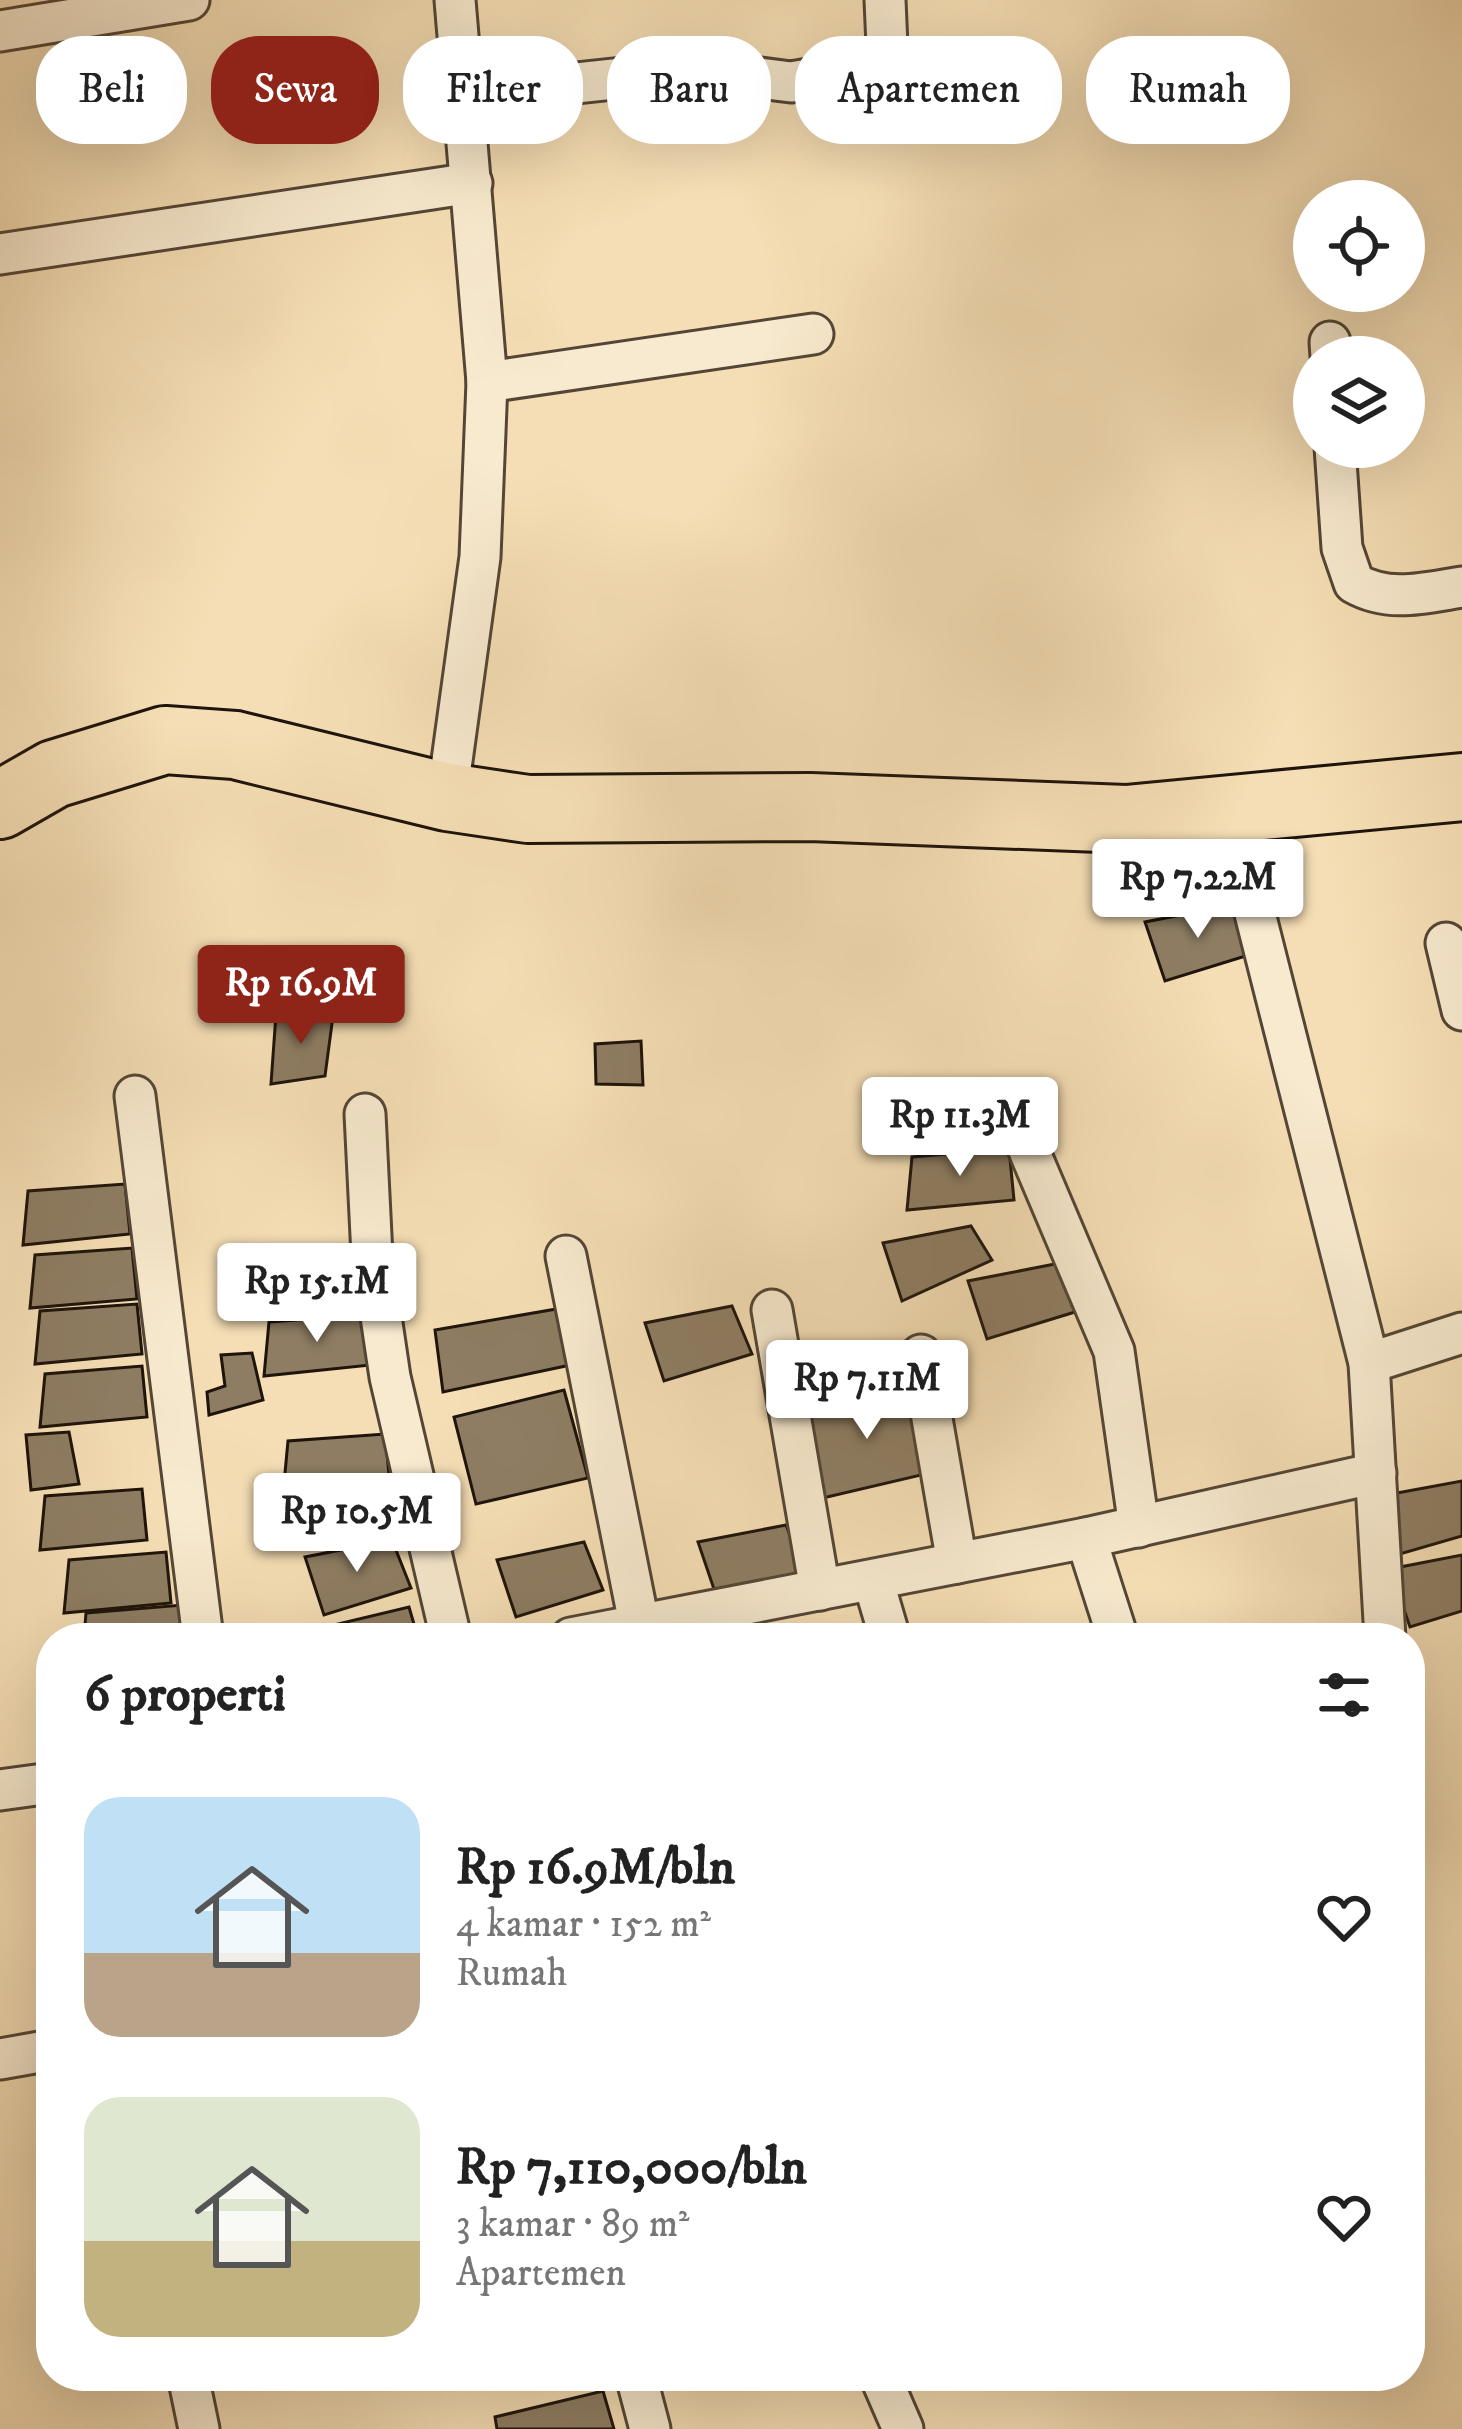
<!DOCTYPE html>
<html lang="id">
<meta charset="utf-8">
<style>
body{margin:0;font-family:"IM FELL DW Pica",serif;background:#f6f6f6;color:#222;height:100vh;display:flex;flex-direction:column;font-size:45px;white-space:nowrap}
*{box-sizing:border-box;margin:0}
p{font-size:39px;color:#767676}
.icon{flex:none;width:66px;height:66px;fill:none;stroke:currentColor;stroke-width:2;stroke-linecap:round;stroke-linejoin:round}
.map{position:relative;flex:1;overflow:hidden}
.details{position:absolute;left:36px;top:1623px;width:1389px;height:768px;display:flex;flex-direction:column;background:#fff;border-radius:48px;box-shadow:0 12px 48px #0002}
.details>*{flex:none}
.top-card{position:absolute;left:36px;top:36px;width:1392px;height:108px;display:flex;gap:24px}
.buttons{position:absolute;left:1293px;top:180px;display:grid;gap:24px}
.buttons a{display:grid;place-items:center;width:132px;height:132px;border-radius:50%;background:#fff;box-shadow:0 12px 48px #0002;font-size:60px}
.price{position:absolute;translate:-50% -102px;padding:0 27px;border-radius:12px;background:#fff;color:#222;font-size:39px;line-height:78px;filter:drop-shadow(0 3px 6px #0008)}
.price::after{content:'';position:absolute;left:50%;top:72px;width:36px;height:27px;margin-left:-18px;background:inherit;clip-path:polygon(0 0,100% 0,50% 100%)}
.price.selected{background:#8f2418;color:#fff}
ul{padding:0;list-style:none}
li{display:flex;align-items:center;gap:36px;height:300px;padding:0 48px}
li span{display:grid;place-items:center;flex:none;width:336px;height:240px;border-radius:36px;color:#555}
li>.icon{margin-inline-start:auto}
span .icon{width:144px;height:144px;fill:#fffc;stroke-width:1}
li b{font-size:51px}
h2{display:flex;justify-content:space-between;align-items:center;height:144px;padding:0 48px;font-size:51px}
.pill{padding:0 42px;border-radius:48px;background:#fff;box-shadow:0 12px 48px #0002;font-size:42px;line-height:108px}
.pill.selected{background:#8f2418;color:#fff}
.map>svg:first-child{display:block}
</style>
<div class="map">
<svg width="1462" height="2429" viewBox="0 0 1462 2429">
<rect width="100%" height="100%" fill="#f5deb5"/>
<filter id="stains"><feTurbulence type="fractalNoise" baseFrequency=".00167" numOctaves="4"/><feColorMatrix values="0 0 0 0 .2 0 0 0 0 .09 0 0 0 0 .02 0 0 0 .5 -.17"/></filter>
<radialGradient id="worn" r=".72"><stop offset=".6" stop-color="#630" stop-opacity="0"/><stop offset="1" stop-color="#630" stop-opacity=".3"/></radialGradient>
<g fill="#8e7d63" stroke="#1e140b" stroke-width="3">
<polygon points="1233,905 1252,954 1165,981 1145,922"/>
<polygon points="276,1014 333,1016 325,1076 271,1084"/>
<polygon points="641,1041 643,1085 596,1084 595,1044"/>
<polygon points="1009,1149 1014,1200 907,1210 912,1157"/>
<polygon points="125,1184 130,1234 23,1245 28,1191"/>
<polygon points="971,1226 992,1260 902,1301 883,1243"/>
<polygon points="132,1248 137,1299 30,1308 35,1255"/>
<polygon points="1055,1264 1075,1312 987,1339 968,1281"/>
<polygon points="137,1304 142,1354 35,1364 40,1311"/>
<polygon points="732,1306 752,1354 664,1381 645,1323"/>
<polygon points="562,1308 575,1364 443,1392 435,1330"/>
<polygon points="365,1315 371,1365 264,1376 269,1322"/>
<polygon points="252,1353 263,1400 209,1415 207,1392 225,1386 221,1355"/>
<polygon points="142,1366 147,1417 40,1427 45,1374"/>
<polygon points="910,1385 934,1472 823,1498 800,1411"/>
<polygon points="564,1390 588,1478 476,1504 454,1417"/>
<polygon points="69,1432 79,1484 31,1490 26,1435"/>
<polygon points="385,1434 390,1484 283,1494 288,1441"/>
<polygon points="1462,1481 1462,1536 1400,1554 1381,1496"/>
<polygon points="142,1489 147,1540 40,1550 45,1496"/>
<polygon points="786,1525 805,1574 718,1601 698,1542"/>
<polygon points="392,1540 411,1588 324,1615 305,1557"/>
<polygon points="584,1542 603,1590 516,1617 497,1560"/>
<polygon points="166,1552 171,1603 64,1613 69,1560"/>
<polygon points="1462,1555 1462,1611 1410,1627 1390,1569"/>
<polygon points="183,1605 186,1638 84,1638 86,1613"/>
<polygon points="409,1607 418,1638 301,1638 300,1633"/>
<polygon points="603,2391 614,2429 497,2429 495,2417"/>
</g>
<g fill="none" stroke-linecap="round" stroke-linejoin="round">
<defs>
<g id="street">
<polyline points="0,31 189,0"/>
<polyline points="466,95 697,70 791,82 839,74 879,56 887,46 885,0"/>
<polyline points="0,254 472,183"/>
<polyline points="1330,342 1331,357"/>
<polyline points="487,382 813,334"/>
<path d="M 1335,447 L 1342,548 L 1354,583 C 1389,603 1424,593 1462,587"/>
<polyline points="447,797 480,557 487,382 455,0"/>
<polyline points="1229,811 1369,1363 1385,1638"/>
<polyline points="1446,943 1462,1010"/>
<polyline points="135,1096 203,1638"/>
<polyline points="365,1114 372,1256 390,1377 451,1638"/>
<polyline points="1025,1141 1114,1351 1139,1527"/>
<polyline points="566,1256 642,1638"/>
<polyline points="772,1310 820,1590"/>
<polyline points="921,1355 957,1563"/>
<polyline points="1369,1363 1462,1333"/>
<polyline points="1086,1538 1118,1638"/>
<polyline points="873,1580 890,1638"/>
<polyline points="571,1638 1086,1538 1376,1473"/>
<polyline points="0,1790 51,1783"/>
<polyline points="0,2059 51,2050"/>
<polyline points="188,2376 199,2429"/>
<polyline points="636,2376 650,2429"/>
<polyline points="880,2376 903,2429"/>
</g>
<polyline id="highway" points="0,805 54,774 165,740 235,745 447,797 528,809 810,807 1126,819 1462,787"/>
</defs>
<use href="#street" stroke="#544636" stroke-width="45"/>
<use href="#highway" stroke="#1e140b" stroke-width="72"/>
<use href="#street" stroke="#f8eacf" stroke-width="39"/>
<use href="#highway" stroke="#f5deb5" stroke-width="66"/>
</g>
<rect width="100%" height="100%" filter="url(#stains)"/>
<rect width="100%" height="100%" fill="url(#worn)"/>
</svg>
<div class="buttons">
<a><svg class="icon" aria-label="locate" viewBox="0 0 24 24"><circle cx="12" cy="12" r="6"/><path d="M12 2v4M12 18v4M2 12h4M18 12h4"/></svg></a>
<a><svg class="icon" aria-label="layers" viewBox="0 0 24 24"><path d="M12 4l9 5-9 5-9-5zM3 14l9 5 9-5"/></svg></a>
</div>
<b class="price" style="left:1198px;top:941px">Rp 7.22M</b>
<b class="price selected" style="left:301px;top:1047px">Rp 16.9M</b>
<b class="price" style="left:960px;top:1179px">Rp 11.3M</b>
<b class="price" style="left:317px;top:1345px">Rp 15.1M</b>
<b class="price" style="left:867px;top:1442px">Rp 7.11M</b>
<b class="price" style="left:357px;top:1575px">Rp 10.5M</b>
<div class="top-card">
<a class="pill">Beli</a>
<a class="pill selected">Sewa</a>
<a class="pill">Filter</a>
<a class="pill">Baru</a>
<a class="pill">Apartemen</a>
<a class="pill">Rumah</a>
</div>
<section class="details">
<h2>6 properti<svg class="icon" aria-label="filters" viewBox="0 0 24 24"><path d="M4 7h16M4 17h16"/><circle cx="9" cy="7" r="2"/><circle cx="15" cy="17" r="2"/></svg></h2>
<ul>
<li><span style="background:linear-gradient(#bfe0f5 65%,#b9a48a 0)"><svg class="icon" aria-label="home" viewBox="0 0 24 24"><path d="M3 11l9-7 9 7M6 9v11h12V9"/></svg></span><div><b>Rp 16.9M/bln</b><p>4 kamar · 152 m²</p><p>Rumah</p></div><svg class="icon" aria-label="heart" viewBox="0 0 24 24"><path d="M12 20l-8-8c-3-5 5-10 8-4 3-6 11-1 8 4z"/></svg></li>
<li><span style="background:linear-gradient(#dfe7d0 60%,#c2b280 0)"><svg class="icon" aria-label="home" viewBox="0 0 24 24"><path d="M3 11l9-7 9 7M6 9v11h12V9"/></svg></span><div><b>Rp 7,110,000/bln</b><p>3 kamar · 89 m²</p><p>Apartemen</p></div><svg class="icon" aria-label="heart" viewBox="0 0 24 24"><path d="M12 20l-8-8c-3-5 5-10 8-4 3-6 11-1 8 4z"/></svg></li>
</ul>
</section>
</div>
